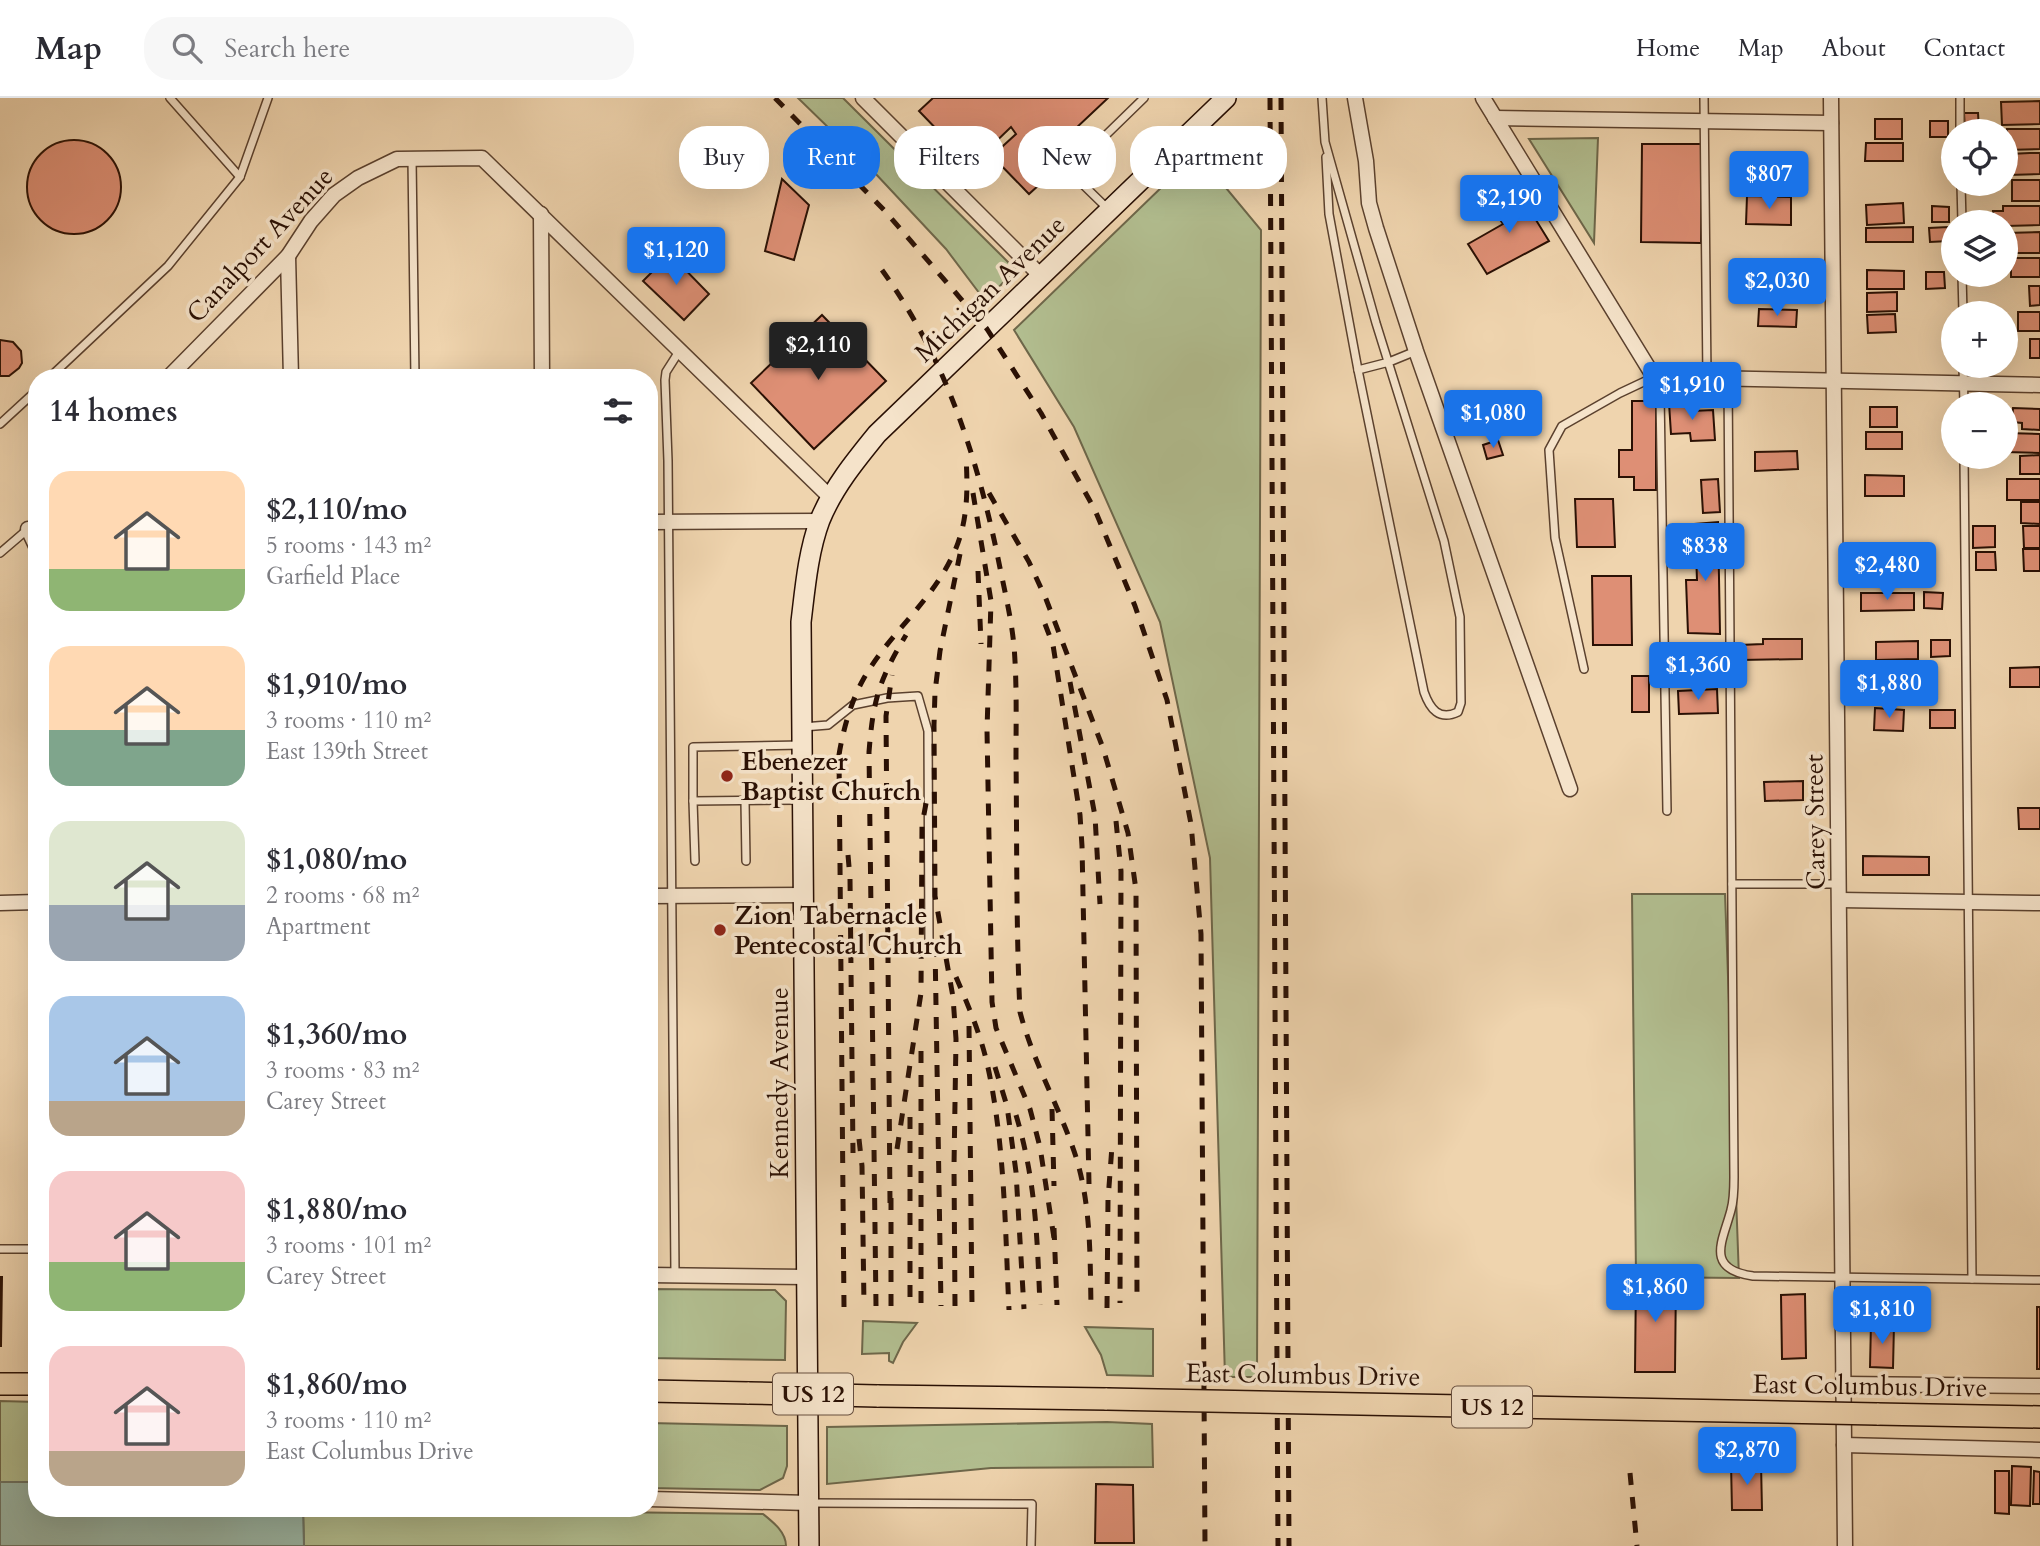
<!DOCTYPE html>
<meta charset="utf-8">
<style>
body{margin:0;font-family:Cardo,serif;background:#f7f7f7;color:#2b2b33;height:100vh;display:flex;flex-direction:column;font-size:26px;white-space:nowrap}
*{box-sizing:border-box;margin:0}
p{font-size:23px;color:#7c7c81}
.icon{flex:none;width:38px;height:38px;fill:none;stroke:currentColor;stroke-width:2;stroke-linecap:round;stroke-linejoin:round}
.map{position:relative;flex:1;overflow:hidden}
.details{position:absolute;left:28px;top:271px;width:630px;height:1148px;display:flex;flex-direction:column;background:#fff;border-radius:28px;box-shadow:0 7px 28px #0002}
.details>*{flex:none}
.guide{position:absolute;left:679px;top:28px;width:665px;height:63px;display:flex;gap:14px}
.controls{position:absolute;left:1941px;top:21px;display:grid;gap:14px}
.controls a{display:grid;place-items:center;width:77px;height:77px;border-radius:50%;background:#fff;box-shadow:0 7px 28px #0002;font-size:35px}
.price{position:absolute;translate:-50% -60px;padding:0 16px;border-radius:7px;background:#1a73e8;color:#fff;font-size:23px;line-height:46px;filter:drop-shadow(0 2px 4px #0008)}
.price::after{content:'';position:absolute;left:50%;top:42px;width:21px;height:16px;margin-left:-10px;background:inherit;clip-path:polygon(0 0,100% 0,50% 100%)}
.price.active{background:#222;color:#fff}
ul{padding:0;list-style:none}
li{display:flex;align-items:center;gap:21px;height:175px;padding:0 21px}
li span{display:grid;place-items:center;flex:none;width:196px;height:140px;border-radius:21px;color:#555}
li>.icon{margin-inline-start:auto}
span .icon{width:84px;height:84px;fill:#fffc;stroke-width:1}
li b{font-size:30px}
h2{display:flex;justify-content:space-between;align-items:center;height:84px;padding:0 21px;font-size:30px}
.chip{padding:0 24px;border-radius:28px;background:#fff;box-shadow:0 7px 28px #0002;font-size:24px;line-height:63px}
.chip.active{background:#1a73e8;color:#fff}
header{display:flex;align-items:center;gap:42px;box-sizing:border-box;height:98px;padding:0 35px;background:#fff;border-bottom:2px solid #e1e1e2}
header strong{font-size:33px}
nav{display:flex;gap:38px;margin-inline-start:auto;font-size:24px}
.search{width:490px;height:63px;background:#f7f7f7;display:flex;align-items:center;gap:18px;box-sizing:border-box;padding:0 24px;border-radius:28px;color:#7c7c81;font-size:26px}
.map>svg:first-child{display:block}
</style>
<header>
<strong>Map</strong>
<div class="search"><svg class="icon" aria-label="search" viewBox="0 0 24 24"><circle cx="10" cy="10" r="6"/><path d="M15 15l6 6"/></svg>Search here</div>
<nav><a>Home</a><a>Map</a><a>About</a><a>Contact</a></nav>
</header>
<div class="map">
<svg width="2040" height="1448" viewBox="0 0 2040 1448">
<rect width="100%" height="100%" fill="#efd4ae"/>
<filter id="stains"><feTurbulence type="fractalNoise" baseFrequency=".00286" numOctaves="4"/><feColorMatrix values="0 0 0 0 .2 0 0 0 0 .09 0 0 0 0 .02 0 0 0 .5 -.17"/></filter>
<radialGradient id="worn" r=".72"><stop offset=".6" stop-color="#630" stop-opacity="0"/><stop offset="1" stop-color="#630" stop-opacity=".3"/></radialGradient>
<g fill="#b2be90" stroke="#6e674a" stroke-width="2">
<polygon points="798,0 843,0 1015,171 986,204 946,151 874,74"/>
<polygon points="1598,40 1594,145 1529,41"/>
<polygon points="1197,55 1261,132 1257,1279 1225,1279 1210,760 1160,524 1074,329 1014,232"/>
<polygon points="1632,796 1725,796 1739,1180 1636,1179"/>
<polygon points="649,1191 775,1192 786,1203 785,1262 649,1260"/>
<polygon points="863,1223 917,1225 903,1244 893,1265 889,1263 889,1255 862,1256"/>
<polygon points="1085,1229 1153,1231 1153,1278 1107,1277 1101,1257"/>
<polygon points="0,1303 37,1304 37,1384 0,1384"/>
<polygon points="1107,1324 1152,1326 1153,1369 991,1370 827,1386 827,1329"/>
<polygon points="649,1325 787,1328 787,1368 783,1380 760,1392 649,1390"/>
<path d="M 518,1410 L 531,1413 L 763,1416 C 773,1424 786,1434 786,1448 L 304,1448 L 303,1411 Z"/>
</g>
<polygon fill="#9ab8a8" stroke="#6d7566" stroke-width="2" points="0,1384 37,1384 37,1410 303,1411 304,1448 0,1448"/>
<g fill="#de8f75" stroke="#2a1004" stroke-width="2">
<polygon points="933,0 1108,0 1040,64 1051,76 1029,96 992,58 1016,36 1011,29 985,54 989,58 972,74 968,70 971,67 919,13"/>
<polygon points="2040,3 2040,26 2002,27 2001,4"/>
<polygon points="1964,15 1978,15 1979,33 1965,33"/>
<rect x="1875" y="21" width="27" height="20"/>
<rect x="1930" y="23" width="18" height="16"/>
<polygon points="2007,31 2040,31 2040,51 2007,52"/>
<circle cx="74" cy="89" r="47"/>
<polygon points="1866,45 1903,45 1903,63 1865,63"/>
<polygon points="1642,46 1702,46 1701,145 1641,144"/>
<polygon points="2030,55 2040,55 2040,76 2009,77 2009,56"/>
<polygon points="1766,75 1805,75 1806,92 1766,93"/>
<polygon points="782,81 809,107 794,162 765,153"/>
<rect x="2012" y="82" width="28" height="21"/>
<polygon points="1518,93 1549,143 1487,176 1468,146 1503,126 1491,108"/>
<polygon points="1747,98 1791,99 1791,127 1746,126"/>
<polygon points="1903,105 1904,125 1867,127 1866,107"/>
<polygon points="1932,108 1949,109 1949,124 1932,124"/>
<polygon points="2003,108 2040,108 2040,127 2006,128 2006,124 1994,124 1993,113 2003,113"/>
<polygon points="1913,129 1913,144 1866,144 1866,130"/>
<polygon points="1948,129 1949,143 1930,144 1929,130"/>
<polygon points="2040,134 2040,155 2006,155 2006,135"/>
<polygon points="670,156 709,196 684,222 643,183"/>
<rect x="2011" y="160" width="29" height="19"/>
<polygon points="1867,172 1904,173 1904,191 1867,191"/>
<polygon points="1743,174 1793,174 1792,191 1743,191"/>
<polygon points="1926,174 1944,174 1945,190 1926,191"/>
<polygon points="2029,188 2040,188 2040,207 2030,208"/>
<polygon points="1897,194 1897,213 1867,214 1867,195"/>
<polygon points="1759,211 1797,212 1796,229 1758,228"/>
<rect x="2018" y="214" width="22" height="19"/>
<polygon points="1895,216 1896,234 1868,235 1867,217"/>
<polygon points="822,217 886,283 814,351 751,285"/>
<rect x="2030" y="241" width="10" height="19"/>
<polygon points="0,242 13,244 21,253 22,265 19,270 9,278 0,278"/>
<polygon points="1632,303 1656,303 1656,392 1634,392 1634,379 1619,379 1619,352 1632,352"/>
<polygon points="1693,304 1693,313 1713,312 1715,342 1691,343 1690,335 1671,336 1669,305"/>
<rect x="1870" y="309" width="27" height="20"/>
<polygon points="2013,310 2040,311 2040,332 2022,331 2022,325 2012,324"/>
<rect x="1866" y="334" width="36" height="17"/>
<polygon points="2006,335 2040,336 2040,355 2006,354"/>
<polygon points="1498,342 1503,357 1487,361 1483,347"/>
<polygon points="1797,353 1798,371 1755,373 1755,354"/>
<polygon points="2040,357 2040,376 2020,376 2020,358"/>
<polygon points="1865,377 1904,378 1904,398 1865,398"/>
<polygon points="1718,381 1720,414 1703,415 1701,382"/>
<rect x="2007" y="381" width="33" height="21"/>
<polygon points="1575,401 1613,401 1615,449 1577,449"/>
<polygon points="2021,404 2040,404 2040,426 2021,425"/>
<polygon points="1718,424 1720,536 1688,535 1686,482 1697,482 1695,426"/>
<polygon points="1973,428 1995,428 1995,449 1973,450"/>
<polygon points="2023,428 2040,428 2040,450 2024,450"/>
<polygon points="2023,451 2040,451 2040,473 2024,473"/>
<polygon points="1976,454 1995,454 1996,472 1976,472"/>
<polygon points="1592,478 1631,478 1632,547 1593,547"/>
<polygon points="1924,494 1943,495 1942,511 1924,510"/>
<polygon points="1861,495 1914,495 1914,512 1861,513"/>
<polygon points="1763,541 1802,541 1802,561 1741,562 1740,547 1763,546"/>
<polygon points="1931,542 1950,542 1950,558 1931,559"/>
<polygon points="1918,543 1918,561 1876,562 1876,544"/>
<polygon points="2040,569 2040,589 2010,589 2010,570"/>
<rect x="1632" y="578" width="17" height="36"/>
<polygon points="1717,591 1718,615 1679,616 1678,593"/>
<polygon points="1875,610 1904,612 1903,633 1874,632"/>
<rect x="1930" y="612" width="25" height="18"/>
<polygon points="1803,683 1803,702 1765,703 1764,684"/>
<polygon points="2018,710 2040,710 2040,731 2019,731"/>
<polygon points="1863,758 1929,759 1929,777 1863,777"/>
<polygon points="0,1179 2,1179 1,1248 0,1248"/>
<polygon points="1636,1179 1676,1179 1675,1274 1635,1274"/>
<polygon points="1805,1196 1806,1260 1782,1261 1781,1197"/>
<rect x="2037" y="1209" width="3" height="62"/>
<polygon points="1871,1225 1894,1226 1893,1270 1870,1269"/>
<polygon points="1731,1365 1761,1365 1762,1412 1732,1412"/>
<polygon points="2012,1368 2031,1369 2030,1408 2011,1407"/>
<polygon points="1995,1373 2009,1373 2009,1416 1995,1415"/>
<polygon points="2034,1373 2040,1374 2040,1406 2033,1406"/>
<polygon points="1096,1386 1133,1387 1134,1445 1095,1445"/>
</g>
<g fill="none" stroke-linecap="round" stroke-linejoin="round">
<defs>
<g id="lane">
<polyline points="170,0 240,79"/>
<path d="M 1322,0 L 1325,44 L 1376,225 L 1444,443 L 1460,519 L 1461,605 L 1458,614 C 1439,623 1430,611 1424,594 L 1358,272 L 1389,264 L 1416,253"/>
<polyline points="1704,0 1707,280"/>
<polyline points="1960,0 1960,33"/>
<polyline points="1326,59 1329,116 1358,272"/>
<polyline points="412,61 415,280"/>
<polyline points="1961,86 1962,124"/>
<polyline points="1108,111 1069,73 1144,0"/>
<polyline points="1962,177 1963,215"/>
<polyline points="1963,268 1964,306"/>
<polyline points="49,280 168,168 240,79 268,0"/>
<path d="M 1728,281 L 1734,1079 C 1734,1090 1734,1102 1731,1112 C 1723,1143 1704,1171 1753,1178 L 2040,1182"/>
<polyline points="0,326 37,292"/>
<polyline points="1964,359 1972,1181"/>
<polyline points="0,455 28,431"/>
<polyline points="1584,571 1555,440 1549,352 1562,328 1620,295 1654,279 1660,297 1667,713"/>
<polyline points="803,629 828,627 853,607 887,600 918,598 928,633 929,843"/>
<polyline points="693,703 693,649 802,647"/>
<polyline points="745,703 746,763"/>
<polyline points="695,763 693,703 802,702"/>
<polyline points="1732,786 1839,786"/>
<polyline points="0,1151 37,1151"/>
<polyline points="675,1177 668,363 665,282 666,274 680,252"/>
<polyline points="810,1405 1032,1406 1031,1448"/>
</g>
<g id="street">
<polyline points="863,0 1041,178"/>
<polyline points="1355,0 1366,63 1369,105 1376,130 1416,253 1570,691"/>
<polyline points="1483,0 1654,279 2040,287"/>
<polyline points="1831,0 1845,1448"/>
<polyline points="1495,20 1831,25"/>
<polyline points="541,116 542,280"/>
<polyline points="288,158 291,280"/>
<polyline points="168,280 288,158 311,123 334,97 358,80 397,61 482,60 831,400"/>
<polyline points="649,424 820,423"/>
<polyline points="28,431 37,450"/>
<polyline points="649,798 804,797"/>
<polyline points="1840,802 2040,805"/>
<polyline points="0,805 37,804"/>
<polyline points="649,1177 807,1179"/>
<polyline points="1844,1286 2040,1288"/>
<polyline points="1844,1347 2040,1352"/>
<polyline points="649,1401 809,1405"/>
</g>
<path id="secondary" d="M 809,1448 L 801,524 C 805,491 808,454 820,422 C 833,390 855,363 877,336 L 1226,0"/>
<g id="primary">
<polyline points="0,1286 37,1286"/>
<polyline points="649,1293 749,1295"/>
<polyline points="877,1298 1107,1301"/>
<polyline points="1877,1316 2040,1319"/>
</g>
</defs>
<use href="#lane" stroke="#5b412e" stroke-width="10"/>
<use href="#street" stroke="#5b412e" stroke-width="17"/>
<use href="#secondary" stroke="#2a1004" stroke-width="22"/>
<use href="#primary" stroke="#2a1004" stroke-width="24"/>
<use href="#lane" stroke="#f5e3ca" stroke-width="7"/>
<use href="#street" stroke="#f5e3ca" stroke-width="14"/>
<use href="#secondary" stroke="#f5e3ca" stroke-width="19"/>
<use href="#primary" stroke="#efd4ae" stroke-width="21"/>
<g stroke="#2a1004" stroke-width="5" stroke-dasharray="12 12" stroke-linecap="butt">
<polyline points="775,0 884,112 987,231 1041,315 1095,412 1135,508 1167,602 1191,726 1201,836 1205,1448"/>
<polyline points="1270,0 1278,1448"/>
<polyline points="1281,0 1289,1448"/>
<path d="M 882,172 C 944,258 975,352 997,455 C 1003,486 1011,517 1014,548 C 1017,585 1016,623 1016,660 C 1017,744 1016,829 1020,914 C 1033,964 1060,1010 1076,1059 C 1091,1108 1090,1158 1091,1208"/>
<polyline points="973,395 991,503 987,632 992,904 996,930 1030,1011 1040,1049 1054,1140"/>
<polyline points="989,395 1029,464 1046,501 1103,650 1128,735 1136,792 1137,1205"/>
<polyline points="978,473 981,546"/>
<polyline points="1045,526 1053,547 1080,717 1082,748 1089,1086"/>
<polyline points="1070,584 1095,718 1100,806"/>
<polyline points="1116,723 1121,773 1120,1205"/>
<polyline points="848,757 850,780 853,1055"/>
<polyline points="935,847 941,1208"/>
<path d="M 956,879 C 968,907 980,935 987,965 C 1005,1045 1005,1130 1009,1212"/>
<polyline points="969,928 972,1207"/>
<polyline points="921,953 921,1208"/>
<polyline points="995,969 1007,1008 1016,1074 1024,1211"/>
<polyline points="1052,1011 1054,1088"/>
<path d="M 1016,1017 C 1036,1084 1037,1138 1040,1207"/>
<polyline points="910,1019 910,1208"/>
<polyline points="859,1041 862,1068 864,1208"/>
<polyline points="897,1051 921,895 922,727 927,700"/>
<polyline points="890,1105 886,618 892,577"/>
<polyline points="1054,1130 1057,1207"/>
<path d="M 876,1208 L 869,654 C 873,602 879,582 906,537"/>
<polyline points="891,1208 891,1096"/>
<polyline points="955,1208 954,1068 956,941 953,899 935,798 934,627 935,594 940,553 960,456"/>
<path d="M 844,1209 L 839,657 C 843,632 851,603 864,580 C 889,536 930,505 952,459 C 968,427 968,393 966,359"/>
<polyline points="1107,1210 1108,1102 1112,1048"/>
<polyline points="1630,1375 1637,1448"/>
</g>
<defs>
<g id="primary-bridge">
<polyline points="749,1295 877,1298"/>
<polyline points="1107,1301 1877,1316"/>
</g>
</defs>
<use href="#primary-bridge" stroke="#2a1004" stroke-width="24" stroke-linecap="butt"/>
<use href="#primary-bridge" stroke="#efd4ae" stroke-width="21"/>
</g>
<g fill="#8f2418" stroke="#f5e3ca" stroke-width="2.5">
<circle cx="727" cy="678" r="7"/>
<circle cx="720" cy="832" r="7"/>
</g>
<g text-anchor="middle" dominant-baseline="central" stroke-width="7" stroke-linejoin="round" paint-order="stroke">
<g fill="#f5e3ca" stroke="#674f3f" stroke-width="2">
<rect x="773" y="1275.5" width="80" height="41" rx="5"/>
<rect x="1452" y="1288.5" width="80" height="41" rx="5"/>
</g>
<g font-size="24" font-weight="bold" fill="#2a1004">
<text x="813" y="1296">US 12</text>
<text x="1492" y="1309">US 12</text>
</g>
<g font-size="26" fill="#2a1004" stroke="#f5e3ca">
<text transform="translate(260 147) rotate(-47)">Canalport Avenue</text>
<text transform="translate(990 191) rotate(-44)">Michigan Avenue</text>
<text transform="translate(1815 724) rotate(-91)">Carey Street</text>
<text transform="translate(779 985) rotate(-90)">Kennedy Avenue</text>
<text transform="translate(1303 1277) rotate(1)">East Columbus Drive</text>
<text transform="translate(1870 1288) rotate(1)">East Columbus Drive</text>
</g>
<g font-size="26" font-weight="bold" fill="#2a1004" stroke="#f5e3ca" text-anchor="start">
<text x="741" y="663">Ebenezer<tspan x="741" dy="30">Baptist Church</tspan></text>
<text x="734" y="817">Zion Tabernacle<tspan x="734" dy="30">Pentecostal Church</tspan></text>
</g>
</g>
<rect width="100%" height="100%" filter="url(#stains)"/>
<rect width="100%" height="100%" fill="url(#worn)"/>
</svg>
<div class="controls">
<a><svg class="icon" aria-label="locate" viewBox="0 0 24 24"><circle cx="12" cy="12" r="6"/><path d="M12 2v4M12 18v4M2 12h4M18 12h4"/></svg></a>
<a><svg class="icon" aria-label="layers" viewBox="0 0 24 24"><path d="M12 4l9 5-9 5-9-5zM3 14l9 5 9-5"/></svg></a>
<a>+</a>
<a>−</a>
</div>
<b class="price" style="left:1769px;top:113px">$807</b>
<b class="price" style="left:1509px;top:137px">$2,190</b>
<b class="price" style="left:676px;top:189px">$1,120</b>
<b class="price" style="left:1777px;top:220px">$2,030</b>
<b class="price active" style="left:818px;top:284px">$2,110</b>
<b class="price" style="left:1692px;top:324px">$1,910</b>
<b class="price" style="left:1493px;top:352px">$1,080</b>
<b class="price" style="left:1705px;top:485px">$838</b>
<b class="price" style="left:1887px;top:504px">$2,480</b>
<b class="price" style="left:1698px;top:604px">$1,360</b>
<b class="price" style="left:1889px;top:622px">$1,880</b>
<b class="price" style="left:1655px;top:1226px">$1,860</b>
<b class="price" style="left:1882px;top:1248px">$1,810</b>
<b class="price" style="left:1747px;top:1389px">$2,870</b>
<div class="guide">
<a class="chip">Buy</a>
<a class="chip active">Rent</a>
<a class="chip">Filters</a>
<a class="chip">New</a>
<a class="chip">Apartment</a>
</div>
<section class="details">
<h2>14 homes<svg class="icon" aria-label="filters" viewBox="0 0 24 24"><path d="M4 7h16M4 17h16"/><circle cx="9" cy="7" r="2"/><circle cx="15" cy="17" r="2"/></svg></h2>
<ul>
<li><span style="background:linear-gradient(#ffd9b3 70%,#8fb573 0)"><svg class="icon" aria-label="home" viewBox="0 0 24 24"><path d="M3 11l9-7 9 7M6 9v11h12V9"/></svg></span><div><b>$2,110/mo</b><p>5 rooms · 143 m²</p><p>Garfield Place</p></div></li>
<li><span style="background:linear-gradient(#ffd9b3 60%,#7fa58c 0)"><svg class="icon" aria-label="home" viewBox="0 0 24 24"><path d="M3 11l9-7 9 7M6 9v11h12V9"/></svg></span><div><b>$1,910/mo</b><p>3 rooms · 110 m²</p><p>East 139th Street</p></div></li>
<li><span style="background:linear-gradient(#dfe7d0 60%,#9aa5b1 0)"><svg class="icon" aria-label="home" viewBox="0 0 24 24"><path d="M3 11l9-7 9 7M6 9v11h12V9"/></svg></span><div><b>$1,080/mo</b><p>2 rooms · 68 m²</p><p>Apartment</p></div></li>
<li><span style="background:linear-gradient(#a9c7e8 75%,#b9a48a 0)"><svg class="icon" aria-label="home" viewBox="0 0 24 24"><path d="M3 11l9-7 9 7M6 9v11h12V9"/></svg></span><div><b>$1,360/mo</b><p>3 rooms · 83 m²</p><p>Carey Street</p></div></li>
<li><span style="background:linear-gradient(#f6c9c9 65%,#8fb573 0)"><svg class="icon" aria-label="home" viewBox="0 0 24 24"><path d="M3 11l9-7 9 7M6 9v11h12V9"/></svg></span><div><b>$1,880/mo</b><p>3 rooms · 101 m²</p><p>Carey Street</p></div></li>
<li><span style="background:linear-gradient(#f6c9c9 75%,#b9a48a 0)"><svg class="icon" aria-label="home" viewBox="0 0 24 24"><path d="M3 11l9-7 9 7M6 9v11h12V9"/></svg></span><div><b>$1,860/mo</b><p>3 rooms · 110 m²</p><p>East Columbus Drive</p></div></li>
</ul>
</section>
</div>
